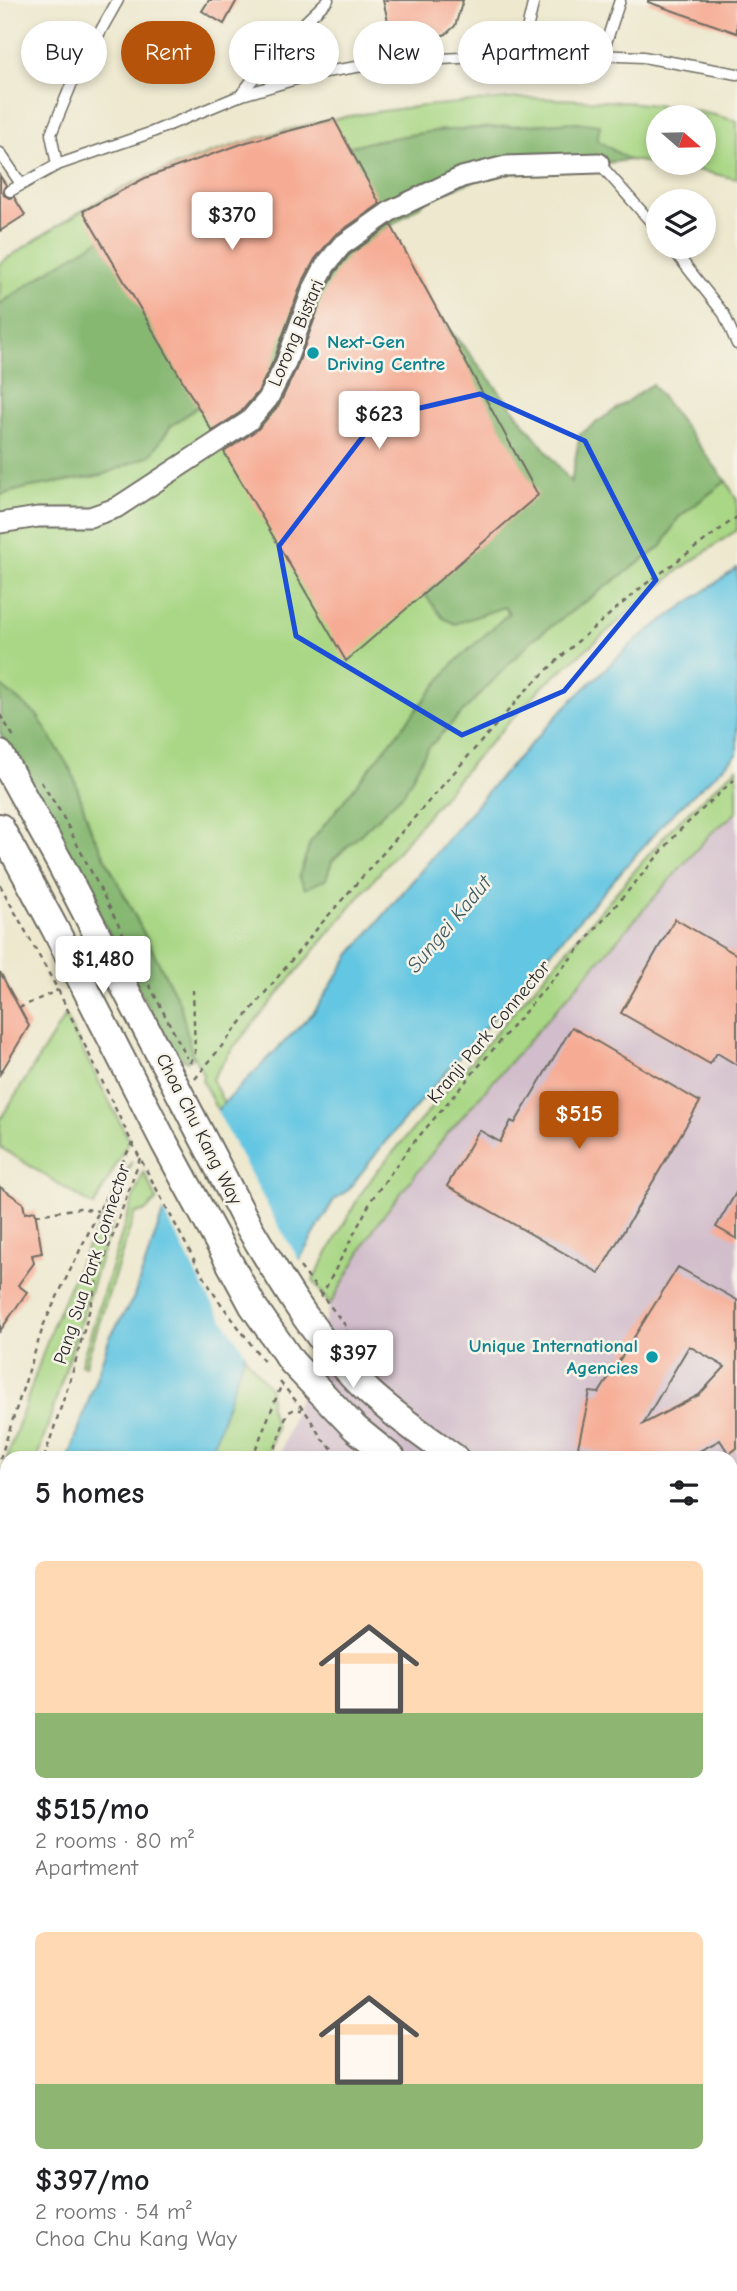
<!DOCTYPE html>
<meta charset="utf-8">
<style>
body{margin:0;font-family:"Comic Neue",sans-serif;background:#f6f6f6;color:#202124;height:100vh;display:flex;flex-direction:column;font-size:26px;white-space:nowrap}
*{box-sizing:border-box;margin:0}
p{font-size:23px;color:#757577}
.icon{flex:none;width:38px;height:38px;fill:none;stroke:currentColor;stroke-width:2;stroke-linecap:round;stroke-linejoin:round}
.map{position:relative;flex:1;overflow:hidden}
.drawer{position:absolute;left:0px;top:1451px;width:738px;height:842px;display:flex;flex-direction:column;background:#fff;border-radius:21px 21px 0 0;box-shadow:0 4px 10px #0003}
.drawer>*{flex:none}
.hud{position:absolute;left:21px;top:21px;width:696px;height:63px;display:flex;gap:14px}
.needle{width:46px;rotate:110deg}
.controls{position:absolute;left:646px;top:105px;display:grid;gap:14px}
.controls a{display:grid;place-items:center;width:70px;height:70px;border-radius:50%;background:#fff;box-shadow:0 4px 10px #0003;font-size:35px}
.price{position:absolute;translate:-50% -60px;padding:0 16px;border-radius:7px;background:#fff;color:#222;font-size:23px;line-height:46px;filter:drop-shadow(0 2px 4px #0008)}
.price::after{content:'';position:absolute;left:50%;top:42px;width:21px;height:16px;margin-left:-10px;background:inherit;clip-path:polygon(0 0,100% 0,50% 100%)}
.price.on{background:#b45309;color:#fff}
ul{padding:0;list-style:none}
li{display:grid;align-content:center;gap:14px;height:371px;padding:0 35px}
li span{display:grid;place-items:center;height:217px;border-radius:10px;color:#555}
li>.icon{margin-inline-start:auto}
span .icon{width:126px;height:126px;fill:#fffc;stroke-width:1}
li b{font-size:30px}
h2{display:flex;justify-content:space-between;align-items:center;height:84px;padding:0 35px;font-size:30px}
.tag{padding:0 24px;border-radius:32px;background:#fff;box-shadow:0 4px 10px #0003;font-size:24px;line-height:63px}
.tag.on{background:#b45309;color:#fff}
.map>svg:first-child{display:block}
</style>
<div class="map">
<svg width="737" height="2291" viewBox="0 0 737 2291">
<rect width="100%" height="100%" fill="#f7f3e8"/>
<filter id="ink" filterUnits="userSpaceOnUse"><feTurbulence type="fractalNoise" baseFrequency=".0143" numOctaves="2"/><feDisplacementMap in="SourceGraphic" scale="14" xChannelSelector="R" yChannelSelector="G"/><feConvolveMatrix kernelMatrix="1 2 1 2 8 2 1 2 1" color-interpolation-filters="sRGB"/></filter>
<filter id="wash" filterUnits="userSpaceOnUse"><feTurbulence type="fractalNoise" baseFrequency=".00686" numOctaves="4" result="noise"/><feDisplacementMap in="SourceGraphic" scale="28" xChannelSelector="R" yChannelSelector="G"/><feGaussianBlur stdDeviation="1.57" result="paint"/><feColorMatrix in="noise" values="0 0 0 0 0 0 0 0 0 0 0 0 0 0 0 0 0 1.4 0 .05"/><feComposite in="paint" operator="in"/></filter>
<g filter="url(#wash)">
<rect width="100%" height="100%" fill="#ede8ce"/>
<polygon fill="#d1bdcb" points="737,812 737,2291 0,2291 0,2129 7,2117 7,2286 732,2286 732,1458 279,1458 330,1305 376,1225 447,1134 710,834"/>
<g fill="#a9d785" stroke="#6a8158" stroke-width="2" fill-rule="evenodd">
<path d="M 519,98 C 592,100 666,100 737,121 L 737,179 L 688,168 L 629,160 L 597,140 L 576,122 L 435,131 L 380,140 L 299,157 L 136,218 L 53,268 L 0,304 L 0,263 C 47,233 95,199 147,177 C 206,153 271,132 334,119 C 395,107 457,103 519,98 ZM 658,117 L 704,117 L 704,163 L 658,163 Z"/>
<polygon points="234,380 258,427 267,451 504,607 510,613 489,633 371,769 310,843 326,879 332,861 404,793 427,749 532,640 662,546 678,518 726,481 737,500 737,530 679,570 542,687 473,761 232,1049 212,1079 224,1103 217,1110 202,1080 203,1074 190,1049 180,1004 91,830 72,772 0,685 0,495 150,455 171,426"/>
<polygon points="737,768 737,812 710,834 447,1134 376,1225 330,1305 313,1280 360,1195 377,1171 674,825"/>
<polygon points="65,1016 129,1140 94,1206 0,1147 0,1120"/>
<path d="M 132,1161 C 99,1259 70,1359 37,1458 L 7,1458 L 52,1327 L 79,1264 Z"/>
<polygon points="144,1172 157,1200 144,1212 135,1213 85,1366 81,1364 133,1198"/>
<polygon points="244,1355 270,1388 270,1407 276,1428 266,1458 209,1458"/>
<polygon points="7,1459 7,1547 0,1568 0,1480"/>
<polygon points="7,2008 7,2096 0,2108 0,2020"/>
<polygon points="737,2048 737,2152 732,2151 732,2062"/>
</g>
<g fill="#86b872" stroke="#58724e" stroke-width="2">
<polygon points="576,122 600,125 597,140 629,160 529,172 497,173 436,194 371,240 465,348 571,482 580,434 652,384 726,481 678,518 662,546 532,640 427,749 404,793 332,861 326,879 305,889 299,876 310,843 454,663 509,613 504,607 455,624 443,618 411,577 267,451 258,427 234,381 171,426 151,455 103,475 26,488 0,495 0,304 53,268 136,218 299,157 380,140 435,131"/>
<polygon points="0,685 37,715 72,772 91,830 180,1004 193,1057 187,1061 174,1055 17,761 0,733"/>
</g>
<g fill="#64c6e2" stroke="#487886" stroke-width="2">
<polygon points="737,568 737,754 667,819 386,1141 348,1190 334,1200 244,1355 209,1458 69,1458 110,1337 133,1299 162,1216 217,1110 314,1012 351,954 494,784 565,707 637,639"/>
<polygon points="7,1643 7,2008 0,2020 0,1664"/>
</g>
<polygon fill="#ede8ce" points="215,1107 275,1220 301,1263 248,1356 210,1300 162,1208"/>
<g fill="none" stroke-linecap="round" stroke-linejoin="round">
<g stroke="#64c6e2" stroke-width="5">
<polyline points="732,2059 737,2047"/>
<polyline points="664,2291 666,2286"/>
</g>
</g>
<g id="blocks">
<g fill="#f6ac94" fill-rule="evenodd">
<polygon points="209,0 237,0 224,24 202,11"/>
<polygon points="383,0 463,0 455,26 446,34 425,41 405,37 395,30 388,21"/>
<polygon points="648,0 737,0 737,33 648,2"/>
<polygon points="334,119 380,204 334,236 315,259 301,285 274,360 258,392 241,412 212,431 83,211 145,178 247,142"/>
<polygon points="0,176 6,185 3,190 4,195 9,198 14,197 25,215 0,231"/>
<polygon points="391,225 538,495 346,661 224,452 258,429 279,405 296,369 323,296 335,273 349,255"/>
<polygon points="675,919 737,955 737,1065 717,1053 710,1064 621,1013"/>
<polygon points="0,972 29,1026 0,1074"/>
<polygon points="572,1027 700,1102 599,1273 447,1186 479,1130 500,1142 511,1121 515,1123"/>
<polygon points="0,1187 23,1203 25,1213 35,1211 42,1253 32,1255 34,1263 18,1285 27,1292 0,1331"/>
<polygon points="737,1191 737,1239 716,1227"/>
<path d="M 678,1267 L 737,1300 L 737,1448 L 729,1454 L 720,1440 L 694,1454 L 675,1458 L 627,1458 L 578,1447 L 590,1392 L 599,1393 ZM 689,1346 L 725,1367 L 699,1395 L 643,1424 Z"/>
</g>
</g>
</g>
<g filter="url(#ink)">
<use href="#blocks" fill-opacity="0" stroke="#6f6d64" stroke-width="2"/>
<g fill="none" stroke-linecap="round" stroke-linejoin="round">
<defs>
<g id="service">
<polyline points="521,54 534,0"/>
<polyline points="602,55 620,0"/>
<polyline points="240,96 272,54 328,0"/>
<polyline points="0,153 21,184"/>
<polyline points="599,163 658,230"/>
<polyline points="57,165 51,134 74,78 118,0"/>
<polyline points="10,191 57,165 150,133 239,96 313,74 388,62 549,53 643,57 737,74"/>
<polyline points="671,247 724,314 737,344"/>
<polyline points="74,2286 87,2291"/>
<polyline points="580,2291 581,2286"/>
</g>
<g id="minor">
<polyline points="0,523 38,517 90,517 116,508 249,421 268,399 285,365 312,291 325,266 341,246 392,210 462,177 506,166 599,163"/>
<polyline points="732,1998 737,1999"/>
<polyline points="264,2291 267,2286"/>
</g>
<g id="tertiary">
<polyline points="732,1902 737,1871"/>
<polyline points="631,2291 632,2286"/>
</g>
<g id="secondary">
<path d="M 0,754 L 60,863 L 249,1227 C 284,1286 319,1345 369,1392 C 396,1417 426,1437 455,1458"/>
<polyline points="0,827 54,927 164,1142 253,1306 292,1362 355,1428 392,1458"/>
<polyline points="732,1534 737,1532"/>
<polyline points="732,1593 737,1598"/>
</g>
</defs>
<use href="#service" stroke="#6f6d64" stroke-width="13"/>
<use href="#minor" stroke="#6f6d64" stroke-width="23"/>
<use href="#tertiary" stroke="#6f6d64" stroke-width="26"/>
<use href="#secondary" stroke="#6f6d64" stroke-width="30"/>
<g stroke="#6f6d64" stroke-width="2.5" stroke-dasharray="5 5" stroke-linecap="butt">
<polyline points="0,715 14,737"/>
<polyline points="41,782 61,813 187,1058"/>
<polyline points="0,885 58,990 132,1143 197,1265 216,1297 265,1363"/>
<polyline points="19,1008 58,990"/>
<polyline points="190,1063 195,1053 193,990"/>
<polyline points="195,1079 320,925 529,687 577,642 643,586 737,517"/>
<polyline points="36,1215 80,1208 98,1211"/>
<polyline points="300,1267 348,1329 344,1333"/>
<polyline points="321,1297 372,1199 409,1148 680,830 737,777"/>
<polyline points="280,1382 307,1414 322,1439 342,1458"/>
<polyline points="44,1458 73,1371 99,1275 140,1158"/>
<polyline points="252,1458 281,1386"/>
<polyline points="272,1458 287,1413 293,1410 302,1410"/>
<polyline points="0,1459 44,1324 132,1143"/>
<polyline points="0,1591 7,1569"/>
<polyline points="732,1619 737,1630"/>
<polyline points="732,1731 737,1708"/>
<polyline points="732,2036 737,2028"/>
<polyline points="0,2067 7,2055"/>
<polyline points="0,2116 7,2104"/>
<polyline points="229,2291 232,2286"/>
<polyline points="298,2291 301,2286"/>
<polyline points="599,2291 600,2286"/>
<polyline points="658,2291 660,2286"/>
</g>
<use href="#service" stroke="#fff" stroke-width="10"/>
<use href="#minor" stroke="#fff" stroke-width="19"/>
<use href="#tertiary" stroke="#fff" stroke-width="23"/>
<use href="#secondary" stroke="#fff" stroke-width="26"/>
<g stroke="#2b2b2b" stroke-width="5" stroke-dasharray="10 5" stroke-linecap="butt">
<polyline points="0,2210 7,2214"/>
<polyline points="0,2225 7,2229"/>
<polyline points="114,2286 126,2291"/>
<polyline points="145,2286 156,2291"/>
</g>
</g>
</g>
<path fill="none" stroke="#1d4ed8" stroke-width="5" stroke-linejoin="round" d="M 480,394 L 585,441 L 656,580 L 564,691 L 462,735 L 296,636 L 279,546 L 377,418 Z"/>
<g fill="#0f9aa8" stroke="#f7f3e8" stroke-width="2.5">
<circle cx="313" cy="353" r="7"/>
<circle cx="652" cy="1357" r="7"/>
</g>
<g text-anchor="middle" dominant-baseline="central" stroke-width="5" stroke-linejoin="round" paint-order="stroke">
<g font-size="19" fill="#2b2b2b" stroke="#f7f3e8">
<text transform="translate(296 333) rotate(-67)">Lorong Bistari</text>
<text transform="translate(489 1032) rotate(-50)">Kranji Park Connector</text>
<text transform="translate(199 1129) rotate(63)">Choa Chu Kang Way</text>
<text transform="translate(92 1264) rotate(-72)">Pang Sua Park Connector</text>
</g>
<g font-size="19" font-weight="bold" fill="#0d838f" stroke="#f7f3e8" text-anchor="start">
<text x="327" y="342">Next-Gen<tspan x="327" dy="22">Driving Centre</tspan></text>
<text x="638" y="1346" text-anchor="end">Unique International<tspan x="638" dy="22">Agencies</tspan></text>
</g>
<g font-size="21" font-style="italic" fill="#3c5a62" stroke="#f7f3e8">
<text transform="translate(449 924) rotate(-50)">Sungei Kadut</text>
</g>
</g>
</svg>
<div class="controls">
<a><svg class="needle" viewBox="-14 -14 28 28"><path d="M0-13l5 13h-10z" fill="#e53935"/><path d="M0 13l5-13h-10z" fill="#757577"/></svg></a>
<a><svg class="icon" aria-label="layers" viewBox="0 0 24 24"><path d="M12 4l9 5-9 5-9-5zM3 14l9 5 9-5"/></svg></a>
</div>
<b class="price" style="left:232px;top:252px">$370</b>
<b class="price" style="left:379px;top:451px">$623</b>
<b class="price" style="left:103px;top:996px">$1,480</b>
<b class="price on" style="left:579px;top:1151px">$515</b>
<b class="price" style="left:353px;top:1390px">$397</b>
<div class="hud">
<a class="tag">Buy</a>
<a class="tag on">Rent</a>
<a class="tag">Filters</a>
<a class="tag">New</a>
<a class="tag">Apartment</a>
</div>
<section class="drawer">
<h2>5 homes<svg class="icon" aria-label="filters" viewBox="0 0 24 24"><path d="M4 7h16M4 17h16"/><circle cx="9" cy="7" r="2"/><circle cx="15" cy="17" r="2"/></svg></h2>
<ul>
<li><span style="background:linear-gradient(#ffd9b3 70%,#8fb573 0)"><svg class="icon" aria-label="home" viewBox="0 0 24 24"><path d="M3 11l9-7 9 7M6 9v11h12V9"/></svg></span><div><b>$515/mo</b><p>2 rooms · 80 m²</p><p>Apartment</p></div></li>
<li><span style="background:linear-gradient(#ffd9b3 70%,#8fb573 0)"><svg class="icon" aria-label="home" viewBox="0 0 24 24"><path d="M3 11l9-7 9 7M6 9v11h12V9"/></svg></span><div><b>$397/mo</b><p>2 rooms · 54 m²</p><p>Choa Chu Kang Way</p></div></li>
</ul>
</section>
</div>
